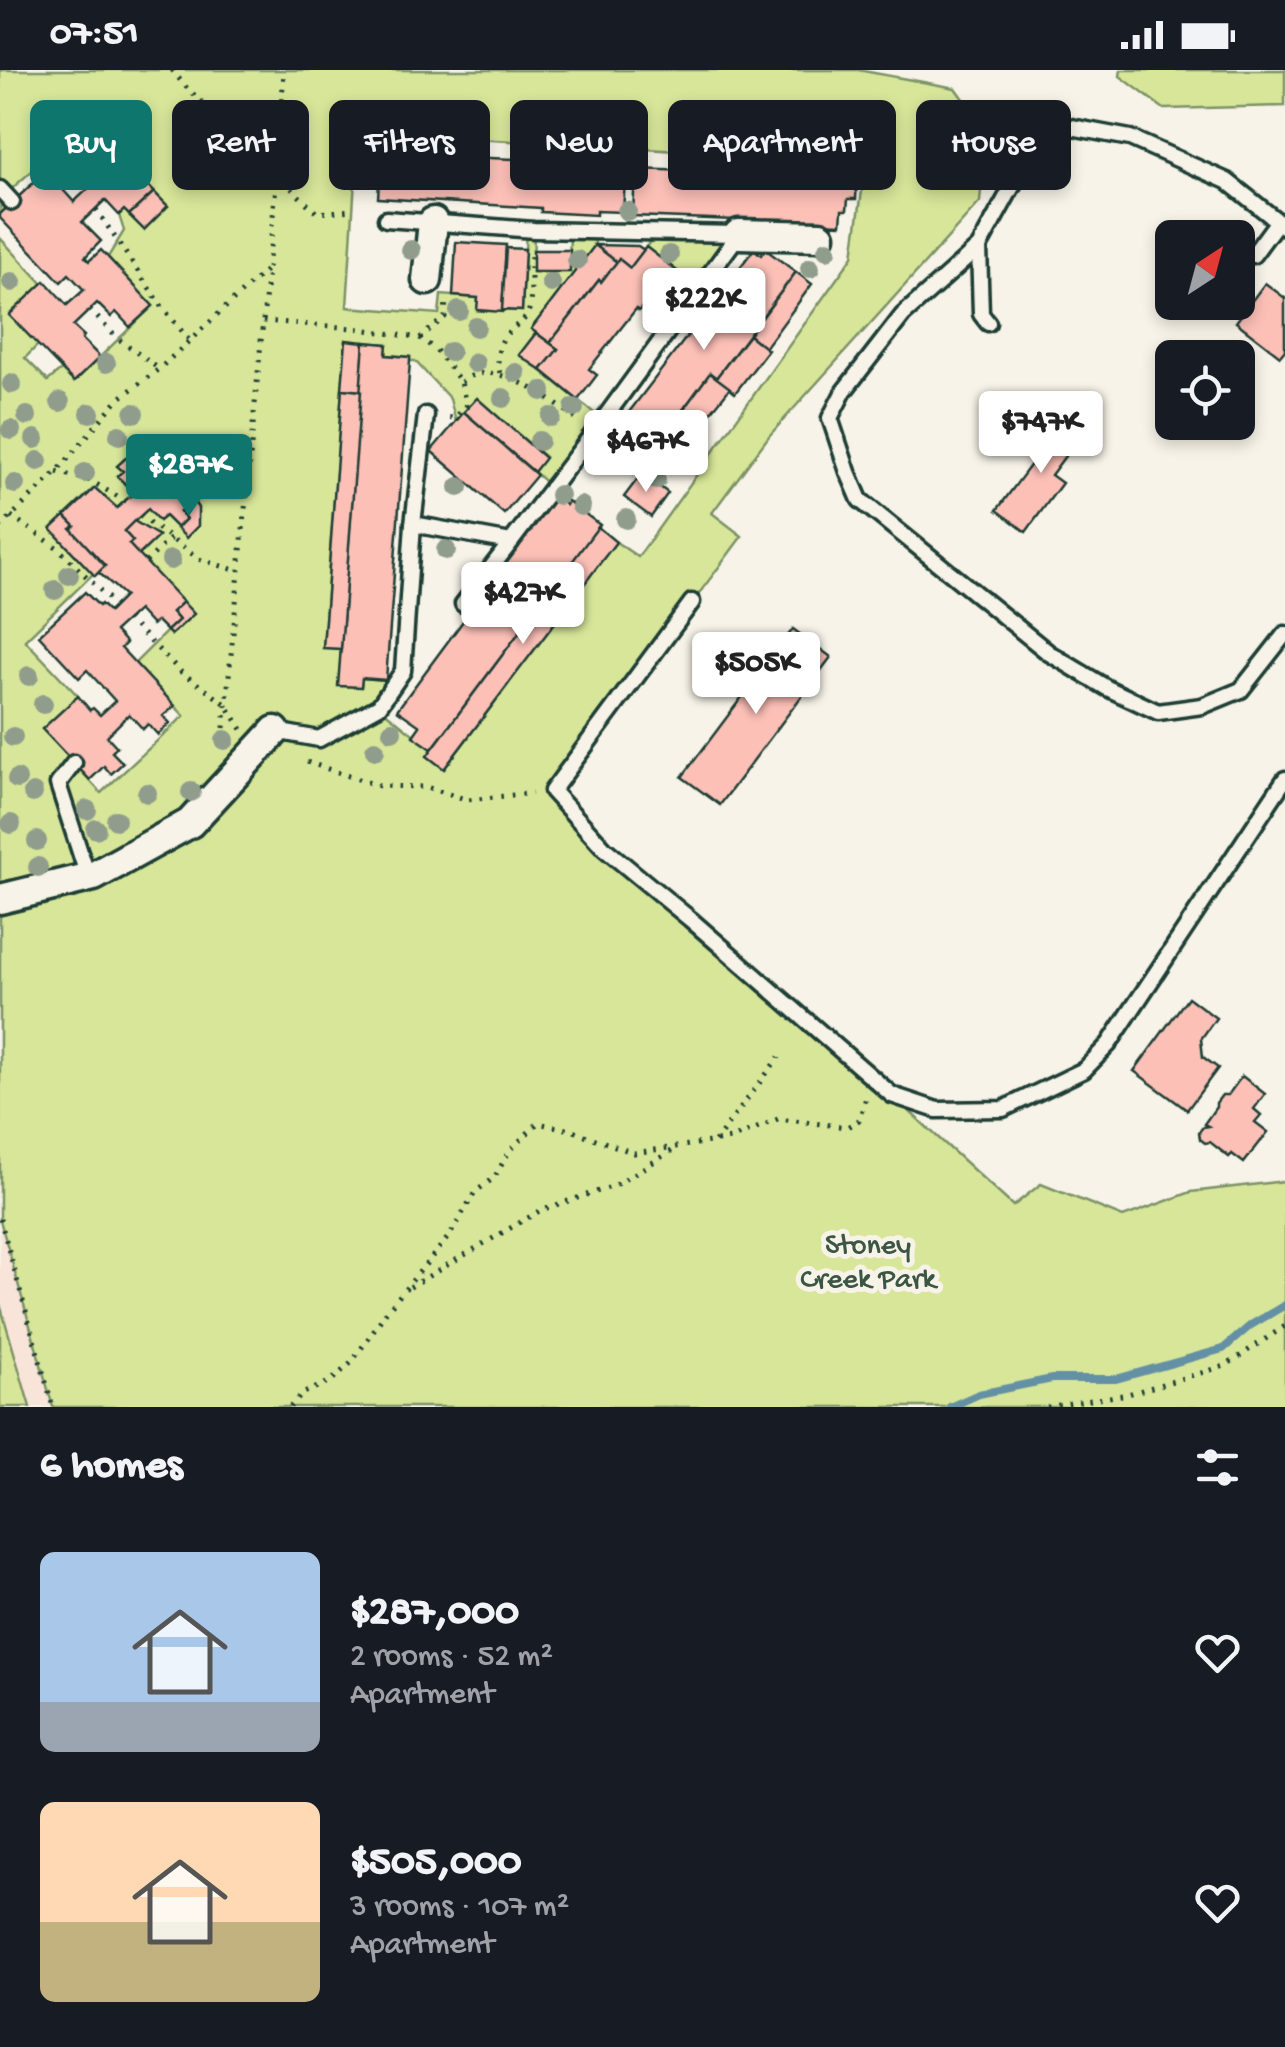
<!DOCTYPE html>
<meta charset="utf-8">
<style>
body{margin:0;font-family:"Gochi Hand",sans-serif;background:#242831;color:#f1f3f6;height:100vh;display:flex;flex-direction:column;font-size:38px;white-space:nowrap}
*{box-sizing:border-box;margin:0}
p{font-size:32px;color:#9ea1a6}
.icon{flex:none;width:55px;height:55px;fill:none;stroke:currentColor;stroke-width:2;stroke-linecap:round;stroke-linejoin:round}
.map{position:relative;height:1337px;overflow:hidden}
.side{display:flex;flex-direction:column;background:#171b24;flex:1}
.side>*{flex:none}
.hud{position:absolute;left:30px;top:30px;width:1225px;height:90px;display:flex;gap:20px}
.needle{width:65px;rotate:36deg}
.fabs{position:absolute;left:1155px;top:150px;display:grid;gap:20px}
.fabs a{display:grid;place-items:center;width:100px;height:100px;border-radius:15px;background:#171b24;box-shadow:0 5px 15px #0003;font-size:50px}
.price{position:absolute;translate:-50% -85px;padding:0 22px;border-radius:10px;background:#fff;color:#222;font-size:32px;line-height:65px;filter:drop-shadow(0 2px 5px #0008)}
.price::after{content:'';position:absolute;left:50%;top:60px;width:30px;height:22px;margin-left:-15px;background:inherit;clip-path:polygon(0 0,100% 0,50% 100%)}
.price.active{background:#0f766e;color:#fff}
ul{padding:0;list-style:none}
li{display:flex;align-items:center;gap:30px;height:250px;padding:0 40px}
li span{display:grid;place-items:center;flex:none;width:280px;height:200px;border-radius:15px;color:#555}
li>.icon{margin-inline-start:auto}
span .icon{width:120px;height:120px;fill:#fffc;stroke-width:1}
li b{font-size:42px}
h2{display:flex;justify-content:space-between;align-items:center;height:120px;padding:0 40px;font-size:42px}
.tag{padding:0 35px;border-radius:15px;background:#171b24;box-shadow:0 5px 15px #0003;font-size:35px;line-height:90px}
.tag.active{background:#0f766e;color:#fff}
.status{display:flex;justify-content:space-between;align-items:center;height:70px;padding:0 50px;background:#171b24;direction:ltr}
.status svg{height:28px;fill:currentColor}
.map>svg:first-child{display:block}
</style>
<div class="status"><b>07:51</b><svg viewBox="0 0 49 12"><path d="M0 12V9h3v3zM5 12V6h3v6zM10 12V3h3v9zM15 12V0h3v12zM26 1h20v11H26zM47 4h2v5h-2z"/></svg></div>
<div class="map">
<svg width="1285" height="1337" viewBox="0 0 1285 1337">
<rect width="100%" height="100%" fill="#f7f3e8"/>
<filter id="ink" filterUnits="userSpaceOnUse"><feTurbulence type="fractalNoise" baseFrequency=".01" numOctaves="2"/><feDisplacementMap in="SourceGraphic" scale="20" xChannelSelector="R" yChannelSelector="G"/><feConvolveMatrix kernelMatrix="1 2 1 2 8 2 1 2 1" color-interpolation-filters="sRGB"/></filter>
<g filter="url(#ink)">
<polygon fill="#f8e4d9" points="0,1150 53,1337 0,1337"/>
<g fill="#d7e699" stroke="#7b9266" stroke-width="2.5" fill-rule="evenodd">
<path d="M 0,0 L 858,0 L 955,18 L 986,60 L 980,132 L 769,366 L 712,443 L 742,466 L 552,721 L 605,779 L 872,1007 L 1013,1136 L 1041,1114 L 1123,1147 L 1191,1122 L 1285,1111 L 1285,1337 L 53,1337 L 0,1150 L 0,168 L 43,214 L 10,245 L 38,275 L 25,288 L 48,311 L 61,300 L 74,312 L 153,236 L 108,187 L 124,161 L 119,145 L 124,140 L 167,136 L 101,65 L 75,62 L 6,124 L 12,132 L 0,144 ZM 358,62 L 866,92 L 853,186 L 638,487 L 616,472 L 445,698 L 428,686 L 432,679 L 379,637 L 394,614 L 386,610 L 362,608 L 361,617 L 339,615 L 341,579 L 323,577 L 346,270 L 387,274 L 386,285 L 410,287 L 410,291 L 415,291 L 450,329 L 456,352 L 477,329 L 545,387 L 534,402 L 552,418 L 603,350 L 520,284 L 536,263 L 532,258 L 595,175 L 594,161 L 570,161 L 569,202 L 533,202 L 534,160 L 526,160 L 522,241 L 478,240 L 478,228 L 441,225 L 439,244 L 347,237 ZM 141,374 L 192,429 C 203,445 199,455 186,467 L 165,446 L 148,439 L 134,451 L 158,466 L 139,485 L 193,544 L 171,565 L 167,561 L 135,593 L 184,646 L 101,723 L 43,659 L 78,626 L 25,570 L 93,504 L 51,459 L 94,418 L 117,438 L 134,423 L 118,407 L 123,401 L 118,396 Z"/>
<polygon points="1121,0 1285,0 1285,36 1164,39 1120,6"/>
<polygon points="657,162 739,164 699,218 646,177"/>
<polygon points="0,1234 27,1327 30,1337 0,1337"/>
</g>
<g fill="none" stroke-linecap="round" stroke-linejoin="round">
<polyline stroke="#6490a4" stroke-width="8" points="950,1337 979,1324 1052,1309 1116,1309 1223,1279 1251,1255 1285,1235"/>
</g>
<g fill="#fcc0b7" stroke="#1f3d34" stroke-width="2.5">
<polygon points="101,65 115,80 103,92 88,77"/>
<polygon points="88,77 103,92 115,80 154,122 129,145 124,140 119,145 105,130 82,152 101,171 85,187 89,191 101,180 153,236 130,257 116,242 111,247 97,233 73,256 84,266 82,269 100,287 74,312 9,245 45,211 67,235 84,220 69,204 61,212 0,148 0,144 46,101 74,132 91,116 78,101 83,96 76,89"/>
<polygon points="381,79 437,83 437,86 544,90 544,96 595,99 596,92 626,94 623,142 596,141 596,145 541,142 541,138 378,128"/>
<polygon points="635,99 857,107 856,129 848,129 847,140 842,140 841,154 633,146"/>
<polygon points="154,122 168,136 144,160 129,145"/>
<polygon points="456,172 506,175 502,242 477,240 478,228 453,226"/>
<polygon points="595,175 617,192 601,212 599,210 550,273 531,259"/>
<polygon points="595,175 638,176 644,180 630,198 619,189 617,192"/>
<polygon points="646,177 682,205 664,228 655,220 639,241 636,239 589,299 597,305 578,330 541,300 558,279 550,273 599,210 601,212 619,189 630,198"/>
<polygon points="506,178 525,179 522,241 502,240"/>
<polygon points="754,179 761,185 765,179 796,202 716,308 710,303 680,344 687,349 653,393 613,363"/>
<rect x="533" y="180" width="37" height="22"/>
<polygon points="796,202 812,214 765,278 749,265"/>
<polygon points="1265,213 1285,228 1285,280 1280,286 1236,252"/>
<polygon points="536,263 558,279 541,300 519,285"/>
<polygon points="749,265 768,280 735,323 716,308"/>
<polygon points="346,270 364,272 361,321 342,319"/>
<polygon points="364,272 387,274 386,285 410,287 410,291 386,610 362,608 361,617 338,616"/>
<polygon points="710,303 730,318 696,361 684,352 687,349 680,344"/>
<polygon points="342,319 361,321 341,579 323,578"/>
<polygon points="477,328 545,388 534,402 464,342"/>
<polygon points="464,342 537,405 504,444 431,381"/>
<polygon points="1070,342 1088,355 1051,405 1062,413 1026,462 997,440"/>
<polygon points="684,352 700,364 671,403 655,391"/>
<polygon points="150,384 192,429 180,441 186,449 177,458 165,446 159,451 148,439 124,461 133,471 129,474 183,532 172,542 179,550 167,561 157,551 152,555 138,540 115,561 126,573 121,578 175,636 163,646 170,653 158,665 148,654 143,659 129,644 107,666 117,677 112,682 123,693 111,704 104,696 90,710 42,659 78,626 90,640 93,638 100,645 115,631 87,600 79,608 39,565 85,522 99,536 101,534 109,542 125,526 98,502 105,496 71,459 75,456 65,446 95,418 117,438 134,423 117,406 123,401 117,396 129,385 138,395"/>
<polygon points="642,403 668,423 651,447 624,427"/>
<polygon points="555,427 566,435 568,431 600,455 432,679 413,666 420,656 397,640"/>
<polygon points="192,429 198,438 198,456 186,468 177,458 186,449 180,441"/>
<polygon points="65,446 75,456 71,459 105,496 95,506 51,459"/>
<polygon points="134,451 159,466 139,485 129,474 133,471 124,461"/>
<polygon points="598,457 616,472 444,699 427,686"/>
<polygon points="183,532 194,544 171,565 167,561 179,550 172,542"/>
<polygon points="793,559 831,587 720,735 682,707"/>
<polygon points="1188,927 1216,948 1201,969 1203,987 1218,998 1187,1040 1134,1001"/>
<polygon points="1242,1006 1265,1024 1254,1039 1261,1045 1255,1052 1268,1062 1244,1093 1232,1084 1229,1087 1210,1072 1205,1073 1200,1069 1199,1062 1203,1057 1208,1056 1204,1054 1216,1037 1216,1033 1222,1025 1228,1025"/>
</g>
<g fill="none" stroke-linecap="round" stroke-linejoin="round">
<defs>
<g id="service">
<polyline points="0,119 12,132"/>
<polyline points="1285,157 1227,111 1130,68 1066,56 1036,73 979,177 903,245 844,321 830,348 848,402 860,430 1049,583 1107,618 1158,642 1202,636 1241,620 1285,564"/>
<polyline points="979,177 981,244 988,253"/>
<polyline points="1253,185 1278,151"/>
<polyline points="413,454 426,345"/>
<polyline points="692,532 552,721 605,779 690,849 892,1025 937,1040 1003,1039 1084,1000 1109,974 1285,709"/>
<polyline points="463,534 511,472"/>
<polyline points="275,661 319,669 379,636 403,601 413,454 511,472 603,350 739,164 534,160 386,149"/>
<polyline points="74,693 58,714 88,807"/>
</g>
<g id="minor">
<polyline points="739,164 820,166"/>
<polyline points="427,210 433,152"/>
<polyline points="0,829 94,806 190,753 275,661"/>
</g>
</defs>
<use href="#service" stroke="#1f3d34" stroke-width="21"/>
<use href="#minor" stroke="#1f3d34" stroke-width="35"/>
<g stroke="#1f3d34" stroke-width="5" stroke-dasharray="2.5 8" stroke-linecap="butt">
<polyline points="172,0 185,16 317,143 353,140"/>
<polyline points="96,139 157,230 189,270"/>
<polyline points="90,240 117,268 159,299"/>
<polyline points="263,251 354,258 420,268 436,280 461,312 466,335 455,348 442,347"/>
<polyline points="420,268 445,247 446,228"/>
<path d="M 500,303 C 496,286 497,272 511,260 C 517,254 525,251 528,243 C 533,230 530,194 531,179"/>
<path d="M 461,312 C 495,284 551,331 581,352"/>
<polyline points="57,402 91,411 125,431"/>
<polyline points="11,446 58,478 115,535"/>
<polyline points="140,446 199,489 238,501"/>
<polyline points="0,457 57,402 117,330 159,299 267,199"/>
<polyline points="146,492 171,468"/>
<polyline points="128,549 181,602 226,634 243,661"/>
<polyline points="224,658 277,105 284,0"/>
<polyline points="307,692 379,716 426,717 468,730 532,723"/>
<polyline points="715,1072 779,987"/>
<polyline points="0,1149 53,1337"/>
<polyline points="410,1217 541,1140 614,1116 678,1077"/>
<polyline points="290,1337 304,1323 331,1311 352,1292 386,1242 450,1165 475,1122 494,1108 510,1080 538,1053 571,1060 634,1083 731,1069 778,1049 847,1057 859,1050 867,1024"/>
<polyline points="1047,1337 1128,1324 1225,1296 1285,1256"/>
</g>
<use href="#service" stroke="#f7f3e8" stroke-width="14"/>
<use href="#minor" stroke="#f7f3e8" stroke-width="28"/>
</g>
<g fill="#909d8d">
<circle cx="627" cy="141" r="10"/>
<circle cx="411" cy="180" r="10"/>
<circle cx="827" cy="180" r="10"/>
<circle cx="669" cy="185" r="10"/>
<circle cx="577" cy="190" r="10"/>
<circle cx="810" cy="198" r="10"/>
<circle cx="12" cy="212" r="10"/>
<circle cx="551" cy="213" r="10"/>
<circle cx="459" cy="241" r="10"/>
<circle cx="476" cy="257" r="10"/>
<circle cx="450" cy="282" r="10"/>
<circle cx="106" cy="293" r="10"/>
<circle cx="475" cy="293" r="10"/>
<circle cx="516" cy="303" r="10"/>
<circle cx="12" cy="314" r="10"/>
<circle cx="542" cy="321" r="10"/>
<circle cx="503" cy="328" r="10"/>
<circle cx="60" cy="332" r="10"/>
<circle cx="574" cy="338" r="10"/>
<circle cx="90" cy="343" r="10"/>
<circle cx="134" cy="343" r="10"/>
<circle cx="27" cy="346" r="10"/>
<circle cx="551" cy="347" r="10"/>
<circle cx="11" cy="360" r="10"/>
<circle cx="119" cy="365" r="10"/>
<circle cx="35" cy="369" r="10"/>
<circle cx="539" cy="371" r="10"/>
<circle cx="38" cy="391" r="10"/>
<circle cx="85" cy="403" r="10"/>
<circle cx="656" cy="410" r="10"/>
<circle cx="15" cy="414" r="10"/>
<circle cx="459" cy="417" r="10"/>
<circle cx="559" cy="425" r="10"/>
<circle cx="581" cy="436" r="10"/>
<circle cx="626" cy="449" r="10"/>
<circle cx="446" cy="480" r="10"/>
<circle cx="171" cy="490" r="10"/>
<circle cx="69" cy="505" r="10"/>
<circle cx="55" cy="520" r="10"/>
<circle cx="29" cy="606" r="10"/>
<circle cx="43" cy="634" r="10"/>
<circle cx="392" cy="661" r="10"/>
<circle cx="13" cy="667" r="10"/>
<circle cx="225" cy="670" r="10"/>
<circle cx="375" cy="680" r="10"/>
<circle cx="17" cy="709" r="10"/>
<circle cx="191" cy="722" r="10"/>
<circle cx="33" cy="723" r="10"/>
<circle cx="147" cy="723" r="10"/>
<circle cx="87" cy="740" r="10"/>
<circle cx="116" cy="750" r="10"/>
<circle cx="11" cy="754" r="10"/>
<circle cx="96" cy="759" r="10"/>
<circle cx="37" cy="771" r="10"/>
<circle cx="38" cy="797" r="10"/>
</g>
</g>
<g text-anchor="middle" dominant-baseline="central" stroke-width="10" stroke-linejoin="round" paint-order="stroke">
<g font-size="30" fill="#3b5643" stroke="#f7f3e8">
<text x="868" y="1177">Stoney<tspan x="868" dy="34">Creek Park</tspan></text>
</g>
</g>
</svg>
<div class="fabs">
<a><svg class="needle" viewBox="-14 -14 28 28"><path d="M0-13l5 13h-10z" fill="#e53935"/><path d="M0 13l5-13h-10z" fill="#9ea1a6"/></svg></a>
<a><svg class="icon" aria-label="locate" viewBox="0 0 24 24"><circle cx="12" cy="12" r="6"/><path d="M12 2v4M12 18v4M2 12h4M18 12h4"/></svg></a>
</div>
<b class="price" style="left:704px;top:283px">$222K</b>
<b class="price" style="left:1041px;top:406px">$747K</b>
<b class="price" style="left:646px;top:425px">$467K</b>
<b class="price active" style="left:189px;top:449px">$287K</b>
<b class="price" style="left:523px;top:577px">$427K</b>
<b class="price" style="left:756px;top:647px">$505K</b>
<div class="hud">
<a class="tag active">Buy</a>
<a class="tag">Rent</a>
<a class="tag">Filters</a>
<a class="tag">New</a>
<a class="tag">Apartment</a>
<a class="tag">House</a>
</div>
</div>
<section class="side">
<h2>6 homes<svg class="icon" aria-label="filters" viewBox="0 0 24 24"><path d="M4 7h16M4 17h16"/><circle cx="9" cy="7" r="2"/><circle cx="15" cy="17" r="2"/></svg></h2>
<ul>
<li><span style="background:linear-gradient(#a9c7e8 75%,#9aa5b1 0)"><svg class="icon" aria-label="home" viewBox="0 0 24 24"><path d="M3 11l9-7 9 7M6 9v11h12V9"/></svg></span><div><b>$287,000</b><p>2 rooms · 52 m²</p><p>Apartment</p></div><svg class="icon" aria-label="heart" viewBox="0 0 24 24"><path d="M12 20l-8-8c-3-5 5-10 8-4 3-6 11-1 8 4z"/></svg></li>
<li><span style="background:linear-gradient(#ffd9b3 60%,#c2b280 0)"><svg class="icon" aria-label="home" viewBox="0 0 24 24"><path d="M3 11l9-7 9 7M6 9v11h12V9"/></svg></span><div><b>$505,000</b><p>3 rooms · 107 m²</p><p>Apartment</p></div><svg class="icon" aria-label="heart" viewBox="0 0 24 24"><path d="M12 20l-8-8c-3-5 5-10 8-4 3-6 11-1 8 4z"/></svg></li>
</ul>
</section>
